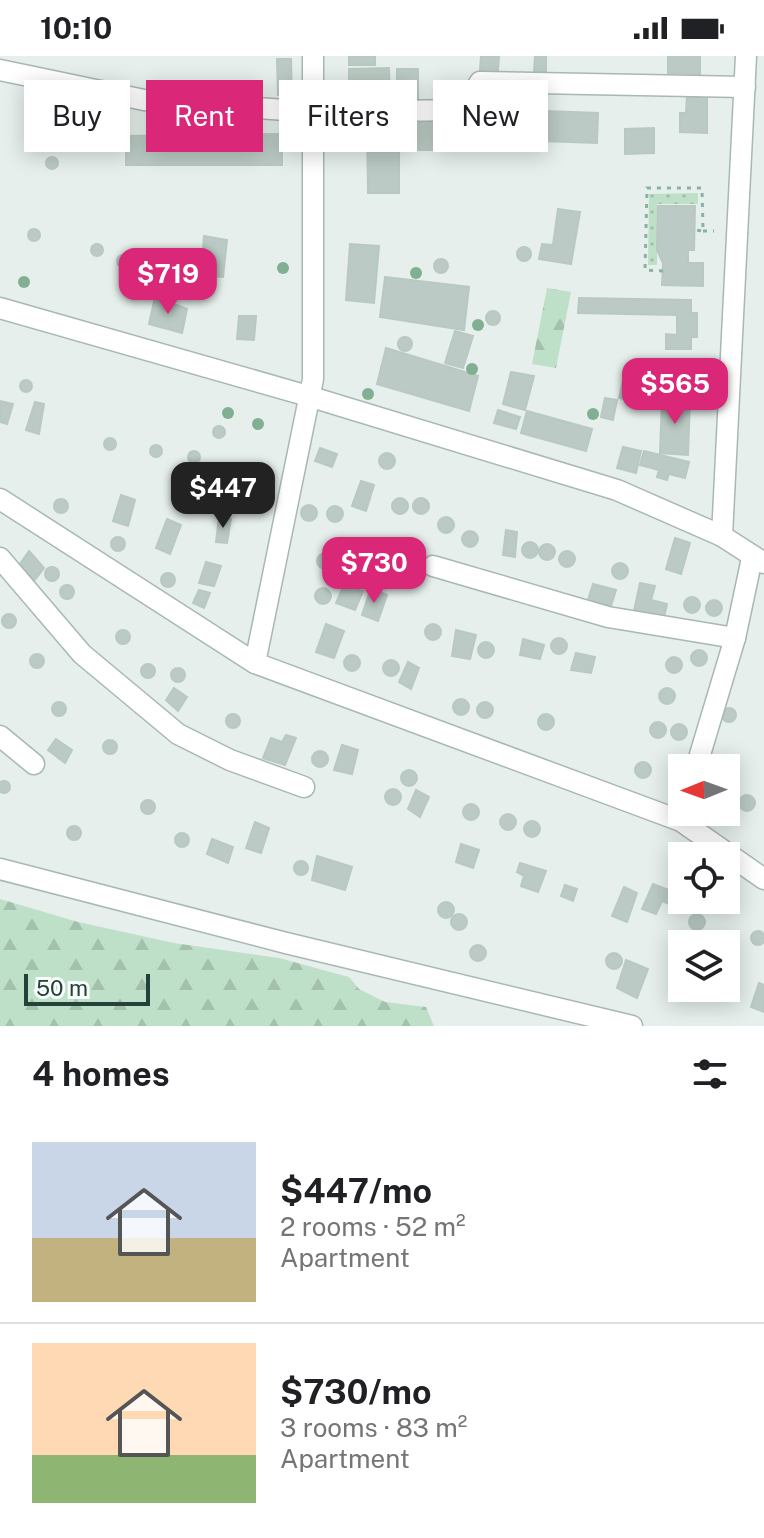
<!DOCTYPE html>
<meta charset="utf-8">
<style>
body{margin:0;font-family:"Public Sans",sans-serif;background:#f6f6f6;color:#202124;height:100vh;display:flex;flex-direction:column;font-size:30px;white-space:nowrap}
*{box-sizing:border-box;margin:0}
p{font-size:26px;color:#757577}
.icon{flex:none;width:44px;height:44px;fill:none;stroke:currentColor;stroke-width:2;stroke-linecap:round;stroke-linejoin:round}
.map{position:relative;height:970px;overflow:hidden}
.drawer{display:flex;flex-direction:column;background:#fff;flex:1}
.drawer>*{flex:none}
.guide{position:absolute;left:24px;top:24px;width:716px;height:72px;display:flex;gap:16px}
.needle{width:52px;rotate:269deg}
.fabs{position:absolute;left:668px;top:698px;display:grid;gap:16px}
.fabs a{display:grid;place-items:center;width:72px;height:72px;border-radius:0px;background:#fff;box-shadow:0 4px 20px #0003;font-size:40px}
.scale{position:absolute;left:24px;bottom:20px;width:126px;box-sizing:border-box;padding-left:8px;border:4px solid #24423a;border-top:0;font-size:22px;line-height:28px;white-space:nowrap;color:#24423a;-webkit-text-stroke:6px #f7fbf9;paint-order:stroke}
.price{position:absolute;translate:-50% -68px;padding:0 18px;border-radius:16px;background:#db2777;color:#fff;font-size:26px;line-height:52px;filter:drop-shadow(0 2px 4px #0008)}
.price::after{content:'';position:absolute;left:50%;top:48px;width:24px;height:18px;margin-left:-12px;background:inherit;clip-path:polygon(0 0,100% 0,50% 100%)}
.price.active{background:#222;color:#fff}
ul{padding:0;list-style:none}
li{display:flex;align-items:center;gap:24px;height:200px;padding:0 32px}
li+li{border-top:2px solid #e0e0e0}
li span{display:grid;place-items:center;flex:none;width:224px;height:160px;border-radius:0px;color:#555}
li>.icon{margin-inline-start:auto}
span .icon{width:96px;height:96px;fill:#fffc;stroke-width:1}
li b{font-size:34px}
h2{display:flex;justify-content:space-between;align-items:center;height:96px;padding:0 32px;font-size:34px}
.pill{padding:0 28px;border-radius:0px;background:#fff;box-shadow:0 4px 20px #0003;font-size:28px;line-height:72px}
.pill.active{background:#db2777;color:#fff}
.status{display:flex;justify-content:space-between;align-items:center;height:56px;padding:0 40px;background:#fff;direction:ltr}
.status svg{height:22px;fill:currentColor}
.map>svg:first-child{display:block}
</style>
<div class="status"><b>10:10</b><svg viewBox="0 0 49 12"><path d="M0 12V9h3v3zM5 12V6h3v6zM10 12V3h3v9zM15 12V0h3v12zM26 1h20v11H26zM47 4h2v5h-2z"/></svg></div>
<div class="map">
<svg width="764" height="970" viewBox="0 0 764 970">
<defs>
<pattern id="grass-dots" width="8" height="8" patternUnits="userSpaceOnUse" patternTransform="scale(2)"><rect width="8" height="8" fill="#bfe0c8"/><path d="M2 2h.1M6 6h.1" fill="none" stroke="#a4c1ad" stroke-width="1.8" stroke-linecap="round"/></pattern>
<pattern id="forest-firs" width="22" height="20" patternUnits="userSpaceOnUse" patternTransform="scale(2)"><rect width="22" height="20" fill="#bfe0c8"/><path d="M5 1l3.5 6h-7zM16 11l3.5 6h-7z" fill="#a4c1ad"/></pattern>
</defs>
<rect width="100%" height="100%" fill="#e6efeb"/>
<polygon fill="url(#grass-dots)" points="698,137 698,148 657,148 657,209 648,209 649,138"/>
<g fill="url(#forest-firs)">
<polygon points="547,232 571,236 556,312 532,308"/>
<polygon points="0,843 78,866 174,887 279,902 349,921 359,933 385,946 426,951 434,970 0,970"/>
</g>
<g fill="#bbcac4" stroke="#b8c9c2" stroke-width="2">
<rect x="349" y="0" width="26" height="9"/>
<polygon points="481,0 499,0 498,14 480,14"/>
<polygon points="535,0 546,0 546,17 534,17"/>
<polygon points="668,0 700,0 700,18 668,17"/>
<polygon points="277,3 291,3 292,39 278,39"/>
<polygon points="389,12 390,44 349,45 349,13"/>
<polygon points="397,13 418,13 418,42 397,44"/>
<polygon points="687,39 707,39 707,77 680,76 680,57 686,57"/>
<polygon points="544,55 598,57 597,87 543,85"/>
<polygon points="399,63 399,137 368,137 367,64"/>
<polygon points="412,63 454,63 455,94 412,94"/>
<polygon points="654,72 654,97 625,98 625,73"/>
<polygon points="282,78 282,109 126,109 126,80"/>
<circle cx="52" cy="107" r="6"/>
<polygon points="658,150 695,150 694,194 688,194 688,207 703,207 703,230 662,229 663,207 657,194"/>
<polygon points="558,153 580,156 571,208 539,203 542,188 553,189"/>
<circle cx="34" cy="179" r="6"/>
<polygon points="204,180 227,184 223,221 201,219"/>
<polygon points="350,188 379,190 374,247 346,244"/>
<circle cx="97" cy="194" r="6"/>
<circle cx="524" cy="198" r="7"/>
<circle cx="123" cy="205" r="6"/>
<circle cx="441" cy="210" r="7"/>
<polygon points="385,221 469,231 464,274 380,261"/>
<polygon points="155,241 187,253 182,277 149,268"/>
<polygon points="579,242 691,244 691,257 697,257 697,281 691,281 691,293 666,293 666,278 677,279 677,259 578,257"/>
<circle cx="493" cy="262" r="7"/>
<polygon points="239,260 256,260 254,284 237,283"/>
<polygon points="455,275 473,280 463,312 445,307"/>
<circle cx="405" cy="288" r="7"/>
<polygon points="386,292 478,320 469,355 377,328"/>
<polygon points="511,316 534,320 525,354 503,348"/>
<circle cx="26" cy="330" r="6"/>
<polygon points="623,325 645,329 642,347 619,342"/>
<polygon points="605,342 617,344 613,364 601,361"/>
<polygon points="662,342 690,343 688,399 660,397"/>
<polygon points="0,345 13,348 7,368 0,366"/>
<polygon points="35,346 44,348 39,378 26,374"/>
<polygon points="498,354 520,361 516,373 494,367"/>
<polygon points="527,355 592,373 586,395 521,377"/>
<circle cx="219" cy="376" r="6"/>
<circle cx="110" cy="388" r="6"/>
<circle cx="156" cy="395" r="6"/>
<polygon points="623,391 641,395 636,417 617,412"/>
<polygon points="320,392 337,398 332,411 315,405"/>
<polygon points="644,395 689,406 685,422 669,418 667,424 657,421 659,414 640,409"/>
<circle cx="194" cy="401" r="6"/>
<circle cx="387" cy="405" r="8"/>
<polygon points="361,425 374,429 366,455 352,450"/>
<circle cx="256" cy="434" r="6"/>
<polygon points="121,439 135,444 128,470 113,465"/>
<circle cx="400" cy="450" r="8"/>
<circle cx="421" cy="450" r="8"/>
<circle cx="61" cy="450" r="7"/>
<circle cx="309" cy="457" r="8"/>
<circle cx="335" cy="458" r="8"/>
<polygon points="219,461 231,463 227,487 216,486"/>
<circle cx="446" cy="469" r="8"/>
<polygon points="167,463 181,469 170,498 156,492"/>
<polygon points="506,474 517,476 515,501 503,499"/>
<circle cx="470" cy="483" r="8"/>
<circle cx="118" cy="488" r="7"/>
<polygon points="675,482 690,487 681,518 666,513"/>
<circle cx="530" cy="494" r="8"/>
<circle cx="547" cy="496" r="8"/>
<circle cx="347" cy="502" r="8"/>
<polygon points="29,495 44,512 34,525 20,508"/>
<circle cx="567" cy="503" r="8"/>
<circle cx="325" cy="505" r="8"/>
<polygon points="206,506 221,510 214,530 199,527"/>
<circle cx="620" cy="515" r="8"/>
<circle cx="52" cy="518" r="7"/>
<circle cx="377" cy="519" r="8"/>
<circle cx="168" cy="524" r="7"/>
<polygon points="640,527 655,530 651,544 667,548 664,562 634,555"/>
<polygon points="593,528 616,534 611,550 588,544"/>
<circle cx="67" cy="536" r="7"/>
<polygon points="344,529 363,535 355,554 336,547"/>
<polygon points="371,532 387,539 378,565 362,559"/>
<circle cx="323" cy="540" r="8"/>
<polygon points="199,534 210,537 204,552 193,547"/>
<circle cx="692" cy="549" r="8"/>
<circle cx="714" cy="552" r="8"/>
<circle cx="9" cy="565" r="7"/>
<polygon points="326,568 344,575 334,602 316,596"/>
<circle cx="433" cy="576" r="8"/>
<circle cx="123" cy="581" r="7"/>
<polygon points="456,574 476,579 470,603 452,600"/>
<circle cx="559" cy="590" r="8"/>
<polygon points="523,583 544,589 540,603 520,599"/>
<circle cx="486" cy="594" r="8"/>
<circle cx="699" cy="602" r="8"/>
<polygon points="576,597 595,601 591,617 571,614"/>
<circle cx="37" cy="605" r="7"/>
<circle cx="352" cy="607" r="8"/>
<circle cx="674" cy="609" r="8"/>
<circle cx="391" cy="612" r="8"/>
<polygon points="408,606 419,612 411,633 399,626"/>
<circle cx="148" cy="615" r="7"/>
<circle cx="178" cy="619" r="7"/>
<polygon points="174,632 187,641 178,655 166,644"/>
<circle cx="667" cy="640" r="8"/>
<circle cx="461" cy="651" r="8"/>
<circle cx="59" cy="653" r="7"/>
<circle cx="485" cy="654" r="8"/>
<circle cx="729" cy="659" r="7"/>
<circle cx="233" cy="665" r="7"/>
<circle cx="546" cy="666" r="8"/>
<circle cx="658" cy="674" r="8"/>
<circle cx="679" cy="676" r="8"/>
<polygon points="286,679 296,682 285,709 263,702 271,682 282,686"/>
<polygon points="56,683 72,694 65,707 48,694"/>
<circle cx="110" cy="691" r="7"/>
<polygon points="342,689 358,694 352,718 334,714"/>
<circle cx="320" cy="703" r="8"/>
<circle cx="643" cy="714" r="8"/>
<circle cx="732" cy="720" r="7"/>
<circle cx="409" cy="722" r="8"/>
<circle cx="4" cy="731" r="6"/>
<circle cx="393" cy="741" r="8"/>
<polygon points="416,734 429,741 420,761 408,753"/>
<circle cx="747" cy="747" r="8"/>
<circle cx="148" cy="751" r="7"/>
<circle cx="471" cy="756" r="8"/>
<circle cx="508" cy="766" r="8"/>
<circle cx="532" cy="773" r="8"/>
<polygon points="255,766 269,772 261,797 246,792"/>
<circle cx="74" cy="777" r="7"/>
<circle cx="182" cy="784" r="7"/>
<polygon points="212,783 233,791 228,807 207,798"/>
<polygon points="461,788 479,794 473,812 456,806"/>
<polygon points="317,800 352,811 345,834 312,824"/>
<circle cx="301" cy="812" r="7"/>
<polygon points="520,807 546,815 538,836 521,830 524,820 517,816"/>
<polygon points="653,828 674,836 669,848 662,845 656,858 642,853"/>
<polygon points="565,829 577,833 573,845 561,840"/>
<polygon points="624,831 637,837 627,866 612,860"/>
<circle cx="446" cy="854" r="8"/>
<circle cx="697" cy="866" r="8"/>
<circle cx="459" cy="866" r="8"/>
<circle cx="758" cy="882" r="7"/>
<circle cx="478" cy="897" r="8"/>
<circle cx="614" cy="905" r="8"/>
<polygon points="626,904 648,913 637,942 617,932"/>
<polygon points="759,927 764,929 764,956 751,951"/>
</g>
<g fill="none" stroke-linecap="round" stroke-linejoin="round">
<defs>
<g id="minor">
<polyline points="0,14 144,44 313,56 463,54 480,26 745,31"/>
<polyline points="0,252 308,340 617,434 722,480 746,0"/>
<polyline points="0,443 255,607 681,765 764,823"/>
<polyline points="722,480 764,507"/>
<polyline points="0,502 82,598 178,678 230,704 304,731"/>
<polyline points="433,510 608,561 735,582"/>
<polyline points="255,607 313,323 313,0"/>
<polyline points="0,680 34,708"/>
<polyline points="696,712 735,582 752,502"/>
<polyline points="0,813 286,887 632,970"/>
</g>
</defs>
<use href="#minor" stroke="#a8b8b2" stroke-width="23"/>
<g stroke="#86b3a5" stroke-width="3" stroke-dasharray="4 6" stroke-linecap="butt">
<polyline points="703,175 714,175"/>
<polyline points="663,215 645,214 647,132 702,132 703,175 696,174"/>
</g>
<use href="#minor" stroke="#fff" stroke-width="20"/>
</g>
<g fill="#80af93">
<circle cx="283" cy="212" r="6"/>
<circle cx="416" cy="217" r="6"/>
<circle cx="24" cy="226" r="6"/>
<circle cx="478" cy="269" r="6"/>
<circle cx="472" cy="313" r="6"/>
<circle cx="368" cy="338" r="6"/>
<circle cx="228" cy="357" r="6"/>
<circle cx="593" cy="358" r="6"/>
<circle cx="258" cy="368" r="6"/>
</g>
</svg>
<div class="fabs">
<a><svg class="needle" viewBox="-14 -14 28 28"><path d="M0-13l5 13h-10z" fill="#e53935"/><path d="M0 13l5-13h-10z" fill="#757577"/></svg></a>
<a><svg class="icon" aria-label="locate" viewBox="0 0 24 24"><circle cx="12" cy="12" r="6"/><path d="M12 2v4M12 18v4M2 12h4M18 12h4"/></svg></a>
<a><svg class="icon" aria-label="layers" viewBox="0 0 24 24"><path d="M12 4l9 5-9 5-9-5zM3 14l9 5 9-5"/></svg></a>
</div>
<div class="scale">50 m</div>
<b class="price" style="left:168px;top:260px">$719</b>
<b class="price" style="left:675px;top:370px">$565</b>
<b class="price active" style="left:223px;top:474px">$447</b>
<b class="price" style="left:374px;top:549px">$730</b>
<div class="guide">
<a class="pill">Buy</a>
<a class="pill active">Rent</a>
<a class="pill">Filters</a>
<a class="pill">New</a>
</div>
</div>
<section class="drawer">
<h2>4 homes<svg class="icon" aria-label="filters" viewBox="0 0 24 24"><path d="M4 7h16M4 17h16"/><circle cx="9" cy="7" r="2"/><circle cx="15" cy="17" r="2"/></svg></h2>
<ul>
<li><span style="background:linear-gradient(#c9d6e8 60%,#c2b280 0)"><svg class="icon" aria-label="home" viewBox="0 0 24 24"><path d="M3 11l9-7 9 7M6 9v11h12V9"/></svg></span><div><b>$447/mo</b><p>2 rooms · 52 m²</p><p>Apartment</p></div></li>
<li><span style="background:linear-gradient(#ffd9b3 70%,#8fb573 0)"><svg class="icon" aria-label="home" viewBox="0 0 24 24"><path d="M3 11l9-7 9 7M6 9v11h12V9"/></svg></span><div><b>$730/mo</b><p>3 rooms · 83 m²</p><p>Apartment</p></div></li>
</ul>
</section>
